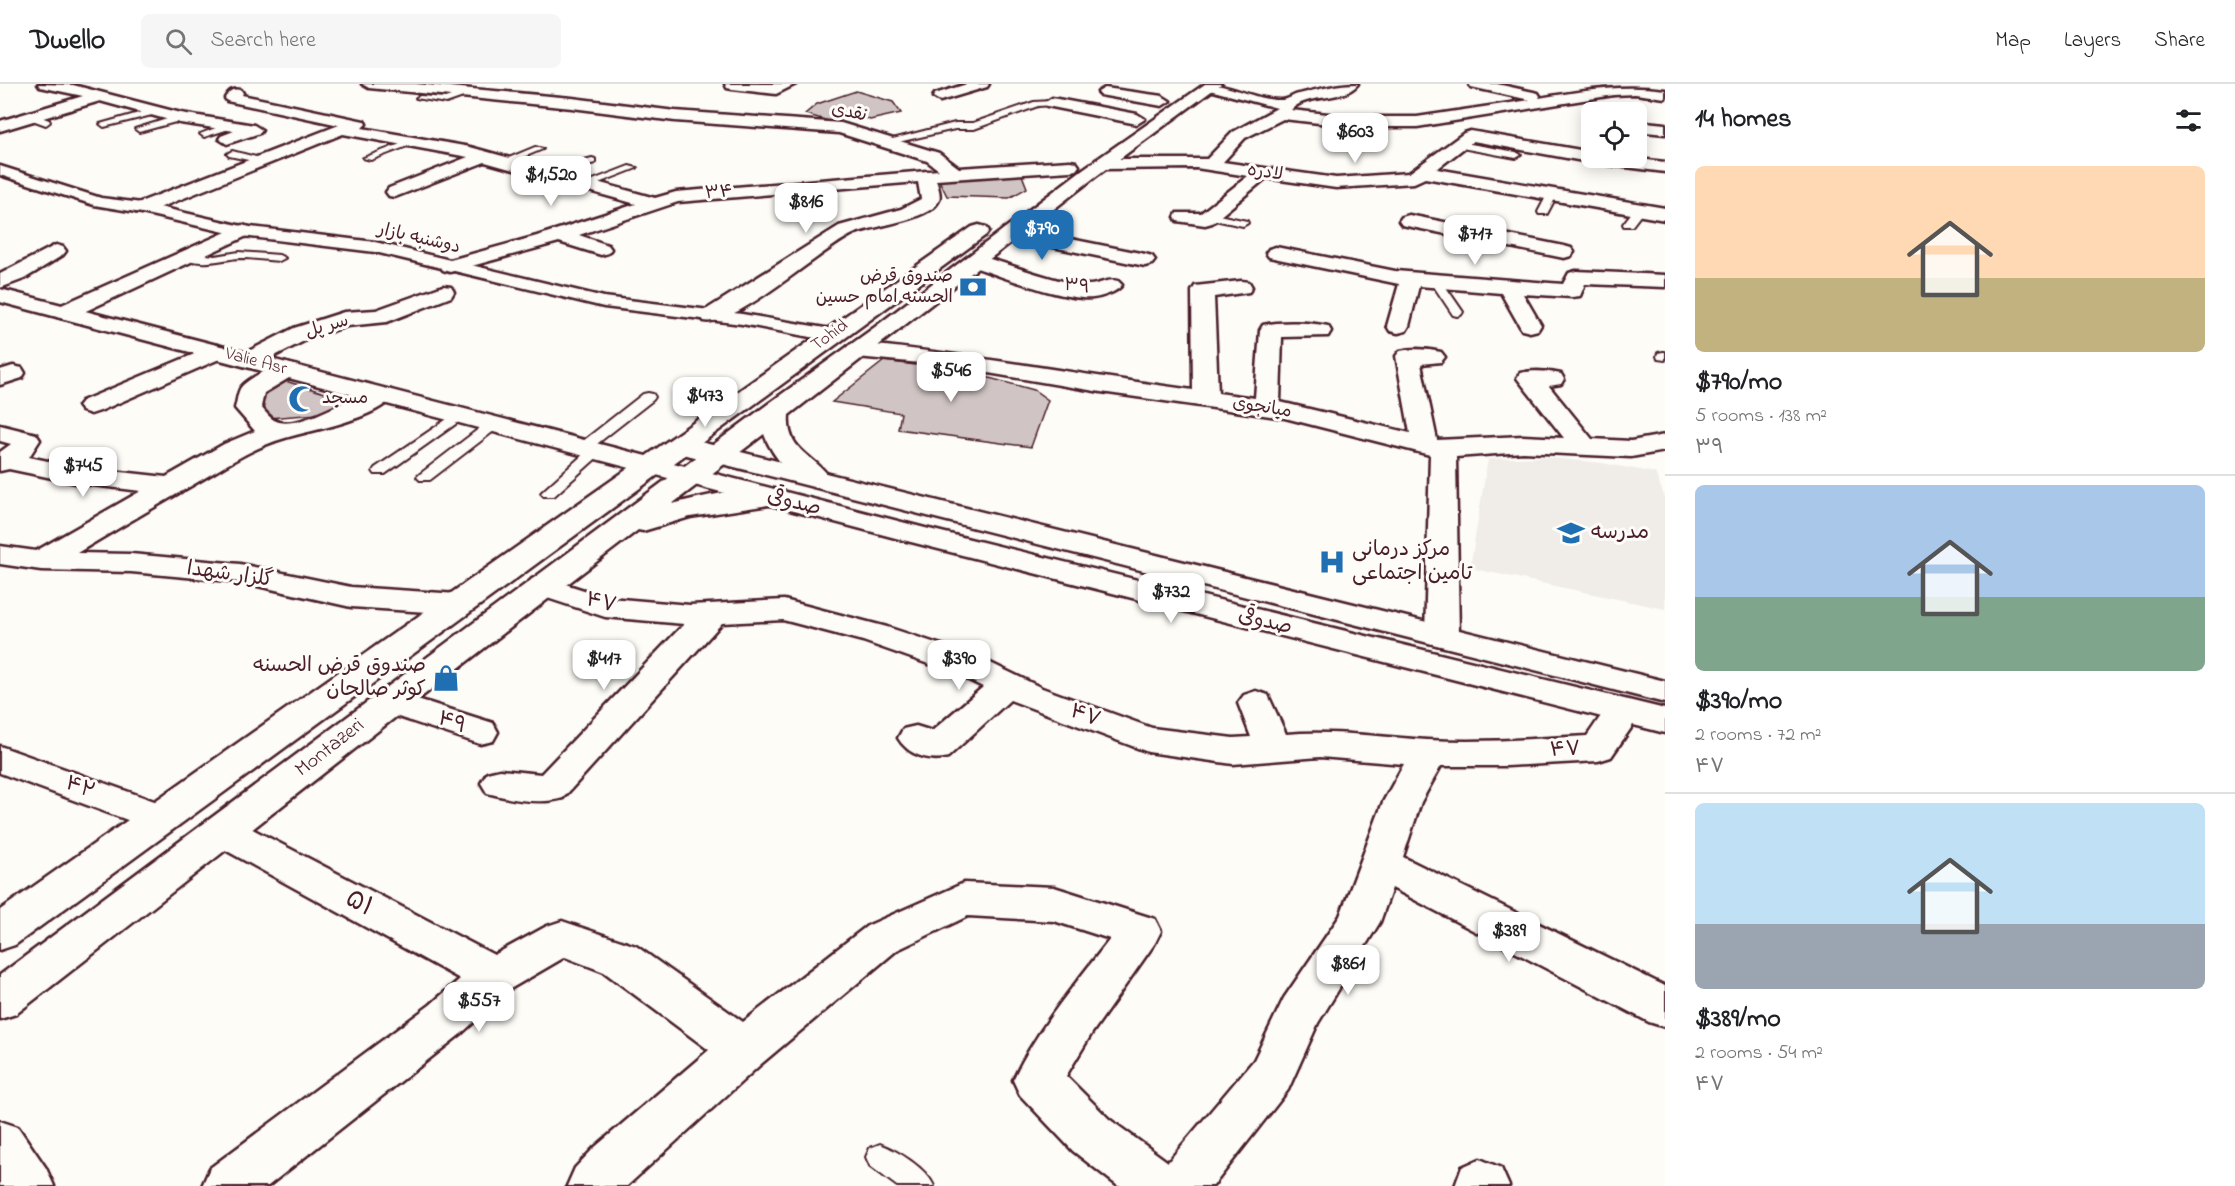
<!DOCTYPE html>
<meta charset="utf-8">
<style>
body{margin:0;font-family:"Indie Flower","Playpen Sans Arabic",sans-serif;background:#f6f6f6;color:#202124;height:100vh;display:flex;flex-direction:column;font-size:22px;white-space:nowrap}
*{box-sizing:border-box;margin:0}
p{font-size:20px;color:#757577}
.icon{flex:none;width:33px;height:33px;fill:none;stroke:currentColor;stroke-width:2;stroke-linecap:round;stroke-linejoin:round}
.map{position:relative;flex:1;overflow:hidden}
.sheet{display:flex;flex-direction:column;background:#fff;width:570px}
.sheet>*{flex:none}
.tools{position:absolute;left:1581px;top:18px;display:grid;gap:12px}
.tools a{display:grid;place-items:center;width:66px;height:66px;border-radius:9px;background:#fff;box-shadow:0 3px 15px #0003;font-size:30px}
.price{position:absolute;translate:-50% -51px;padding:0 14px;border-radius:12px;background:#fff;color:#222;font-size:20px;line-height:39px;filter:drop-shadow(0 2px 3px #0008)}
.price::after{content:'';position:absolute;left:50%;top:36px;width:18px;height:14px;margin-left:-9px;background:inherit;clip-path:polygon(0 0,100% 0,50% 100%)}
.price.selected{background:#1f6fb2;color:#fff}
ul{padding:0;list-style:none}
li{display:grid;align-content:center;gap:12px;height:318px;padding:0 30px}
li+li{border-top:2px solid #e0e0e0}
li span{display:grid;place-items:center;height:186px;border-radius:9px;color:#555}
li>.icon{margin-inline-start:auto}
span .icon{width:108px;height:108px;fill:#fffc;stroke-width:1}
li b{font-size:26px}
h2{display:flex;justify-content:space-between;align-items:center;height:72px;padding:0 30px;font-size:26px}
header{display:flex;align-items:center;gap:36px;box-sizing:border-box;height:84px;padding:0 30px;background:#fff;border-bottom:2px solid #e0e0e0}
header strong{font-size:28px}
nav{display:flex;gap:33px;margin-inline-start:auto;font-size:21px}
.search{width:420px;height:54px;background:#f6f6f6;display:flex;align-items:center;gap:15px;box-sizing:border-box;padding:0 21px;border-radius:9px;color:#757577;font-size:22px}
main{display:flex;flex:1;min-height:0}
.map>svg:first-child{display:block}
</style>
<header>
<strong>Dwello</strong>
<div class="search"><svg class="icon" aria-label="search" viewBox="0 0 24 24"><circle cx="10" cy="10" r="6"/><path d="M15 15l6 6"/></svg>Search here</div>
<nav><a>Map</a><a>Layers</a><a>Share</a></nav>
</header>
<main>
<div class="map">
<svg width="1665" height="1102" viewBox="0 0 1665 1102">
<rect width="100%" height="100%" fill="#fdfcf7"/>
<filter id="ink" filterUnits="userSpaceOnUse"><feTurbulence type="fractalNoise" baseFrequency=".0167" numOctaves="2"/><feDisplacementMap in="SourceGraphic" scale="12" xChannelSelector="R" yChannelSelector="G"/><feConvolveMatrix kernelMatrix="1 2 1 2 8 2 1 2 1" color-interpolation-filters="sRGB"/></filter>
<g filter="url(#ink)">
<polygon fill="#f0ece8" points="1543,373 1602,379 1655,389 1665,414 1665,525 1470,484 1488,375"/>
<g fill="#d0c5c4" stroke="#4a1f2b" stroke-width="1.5">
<polygon points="856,7 893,18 901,29 870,36 855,31 832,38 805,30 817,20"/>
<polygon points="1022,91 1027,104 1009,114 947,112 939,96"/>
<polygon points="884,277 963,287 1034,306 1048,316 1031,363 898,345 901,329 832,318"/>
<polygon points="282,296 348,316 318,330 268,334 261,314"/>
</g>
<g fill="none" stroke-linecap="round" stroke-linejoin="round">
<defs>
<g id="service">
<polygon points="463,8 467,10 466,12 446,19 416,14 420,12 445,14"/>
<polygon points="1052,17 1056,19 1055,21 1038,22 974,45 955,45 885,61 881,58 955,39 973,39 1034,18"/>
<polygon points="153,25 157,28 156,30 104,43 100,40"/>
<polygon points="30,29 49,36 50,38 46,41 27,34 26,32"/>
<polygon points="180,31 184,34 183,36 139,48 135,45"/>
<polygon points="229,39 232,40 232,44 204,53 200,50"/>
<polygon points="411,56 418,58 371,76 363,74"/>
<polygon points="1459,58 1516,68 1521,71 1516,74 1456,63 1455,61"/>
<polygon points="535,63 543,65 507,80 499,78"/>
<polygon points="232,67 268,76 263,79 229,72 227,70"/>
<polygon points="592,74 595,75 595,79 572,85 553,94 545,92 566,81"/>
<polygon points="629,82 637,84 588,103 580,101"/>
<polygon points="1548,109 1557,111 1547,130 1539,130 1538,128"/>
<polygon points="1636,123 1645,125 1632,142 1624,142 1623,140"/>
<polygon points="1209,129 1247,137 1248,139 1243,142 1205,134 1204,132"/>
<path d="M 239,168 L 279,171 L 285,174 L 279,177 C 266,176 253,174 240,174 C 222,175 198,184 182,172 L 188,169 L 215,172 Z"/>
<polygon points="1437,195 1441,196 1463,228 1461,231 1457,232 1453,231 1431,198"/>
<polygon points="1663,268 1665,268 1665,276 1658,275 1657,272 1658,269"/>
<polygon points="648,309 653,310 655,313 653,316 593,363 601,364 603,367 601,370 554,412 544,412 541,409 544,406 587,367 578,367 576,364 578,361 643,310"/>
<polygon points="459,327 464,328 466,331 464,334 385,390 375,390 373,387 375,384"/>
<polygon points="494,336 501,340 499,343 430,396 420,396 417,393 420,390 489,337"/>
<path d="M 880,1060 C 898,1067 926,1084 934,1102 L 897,1102 L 870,1082 L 866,1073 L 870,1064 Z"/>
</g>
<polygon id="pedestrian" points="0,82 101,114 142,119 242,142 375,158 604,213 742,230 831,245 838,247 840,251 838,255 831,257 742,240 604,223 375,168 242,152 142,129 94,121 0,91"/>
<g id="minor">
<polygon points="38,0 73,1 181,29 254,41 262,46 260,49 227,60 219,55 221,52 234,47 180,39 100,17 0,47 0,37 83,12 40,3"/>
<path d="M 362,0 L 416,0 L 572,14 L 675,27 L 841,39 L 939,69 L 959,84 L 1070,77 L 1076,78 L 1079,82 L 1076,86 L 1070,87 L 936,96 C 938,103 942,112 938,118 C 929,136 871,142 853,150 C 821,165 734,244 704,237 L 701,232 L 704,227 L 839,142 L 901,125 L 921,115 L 918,98 L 678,118 L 579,151 L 608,161 L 611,165 L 608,169 L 601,171 L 559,158 L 450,188 L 443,186 L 440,182 L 443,178 L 537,152 L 636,120 L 485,78 L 395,113 L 389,112 L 386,108 L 389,104 L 468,73 L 343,50 L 149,128 L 135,128 L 133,124 L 135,120 L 339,41 L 227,17 L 225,14 C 229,7 232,4 241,6 L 243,9 L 242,11 L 364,37 L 366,40 L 362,44 L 470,63 L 655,114 L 676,108 L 939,86 L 927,77 L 839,49 L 675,37 L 572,24 L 369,4 Z"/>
<polygon points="725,0 796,0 776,10 732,5 727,4"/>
<polygon points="967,0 989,0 987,3 940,17 933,13 935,10"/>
<path d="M 1205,0 C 1231,0 1256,17 1282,16 C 1288,16 1293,11 1299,10 C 1319,5 1338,0 1358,0 C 1342,19 1308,8 1291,26 L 1355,33 L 1417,33 L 1530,16 L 1471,3 L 1469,0 L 1497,0 L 1538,9 L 1540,12 L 1539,14 C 1583,7 1620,0 1665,6 L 1665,14 L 1635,10 L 1614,11 L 1417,43 L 1355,43 L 1283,35 L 1245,54 L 1223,78 L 1336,94 L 1409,89 L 1464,49 L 1470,47 L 1592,68 L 1592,74 L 1630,74 L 1665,78 L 1665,88 L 1594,79 L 1473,57 L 1437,85 L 1665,124 L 1665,136 L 1425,94 L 1414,99 L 1336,104 L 1266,94 L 1212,139 L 1205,141 L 1177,137 L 1175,133 L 1177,129 L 1201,129 L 1248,92 L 1196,84 L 1102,85 L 1096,84 L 1093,80 L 1096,76 L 1102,75 L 1207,75 L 1233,48 L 1277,24 L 1206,5 Z"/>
<polygon points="1105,4 1162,12 1170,17 1162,22 1100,11 1098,8"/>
<polygon points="1052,14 1137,30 1145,35 1137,40 1047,22 1044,19"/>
<polygon points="1636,37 1665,40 1665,50 1636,47"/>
<polygon points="1409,131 1564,162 1571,164 1574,168 1571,172 1564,174 1402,141 1399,137 1402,133"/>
<polygon points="242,141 249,143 252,147 249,151 73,233 65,235 57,233 54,228 57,223"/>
<polygon points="1011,143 1145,170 1152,172 1155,176 1152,180 1145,182 1004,153 1001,149 1004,145"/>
<polygon points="56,161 63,163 66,167 63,171 24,195 0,204 0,190"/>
<polygon points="1276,163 1395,187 1563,200 1569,189 1576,187 1665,191 1665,203 1585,200 1580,212 1572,213 1523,210 1541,241 1538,246 1530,248 1522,246 1501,209 1419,202 1409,242 1406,247 1398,249 1390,247 1387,242 1399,200 1269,173 1266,169 1269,165"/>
<path d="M 975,171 C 1012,180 1049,197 1087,201 C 1098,202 1107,194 1118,197 L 1122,201 C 1117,208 1102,213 1093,214 C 1064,217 998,191 968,181 L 965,177 L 968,173 Z"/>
<path d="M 1241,197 L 1249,198 L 1252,203 L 1249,208 L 1214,213 L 1218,309 L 1255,314 L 1260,246 L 1263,241 C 1282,237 1309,238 1328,242 L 1331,247 L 1328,252 L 1282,253 L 1280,318 L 1410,349 L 1396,272 L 1400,267 C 1413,264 1428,265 1441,268 L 1445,273 L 1441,278 L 1421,280 L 1437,356 L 1523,352 L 1564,354 L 1517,294 L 1520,289 C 1533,286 1548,287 1561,290 L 1564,295 L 1561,300 L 1549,302 L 1592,355 L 1631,357 L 1665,351 L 1665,367 L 1631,373 L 1523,368 L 1456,373 L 1459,552 L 1454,559 L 1442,562 L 1430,559 L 1425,552 L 1430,371 L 1285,334 L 1101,308 L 941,281 L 857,273 L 849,271 L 845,266 L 849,261 L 857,259 C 970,270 1081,291 1193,306 L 1192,207 L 1195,202 Z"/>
<polygon points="443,202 451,203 454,208 451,213 387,238 347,242 310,254 257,281 249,283 241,281 237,276 241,271 294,244 344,228 376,226"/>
<polygon points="216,261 224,263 228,268 224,273 100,327 91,330 82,327 78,322 82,317"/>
<path d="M 285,279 L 294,281 L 297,286 L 294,291 L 264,309 L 261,323 C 266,329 271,336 279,338 C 310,345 365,299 391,306 L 394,311 C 378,335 312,346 285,354 C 253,363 224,383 196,399 C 156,422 117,445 77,469 L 131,470 L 240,480 L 351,503 L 458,510 L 469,513 L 474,520 L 469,527 L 458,530 L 351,523 L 240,498 L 131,488 L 41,486 L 0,480 L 0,462 L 36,467 L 141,407 L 76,399 L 9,385 L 0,387 L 0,368 L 11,360 L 0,357 L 0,341 L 36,350 L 40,356 L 29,373 L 76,383 L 166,393 L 224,360 L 255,347 L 235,324 C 237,318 237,311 240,305 C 244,296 275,281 285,279 Z"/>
<polygon points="13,282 22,284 25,289 22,294 0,301 0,286"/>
<path d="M 543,493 L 609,514 L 690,521 L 784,516 L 887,543 L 978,573 L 1042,604 L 1152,644 L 1233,654 L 1251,653 L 1238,619 L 1244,611 L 1256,607 L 1268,611 L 1286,650 C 1334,646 1380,653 1427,656 C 1480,659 1534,655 1587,652 C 1602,632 1608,612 1637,620 L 1642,628 L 1611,673 L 1598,677 L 1507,682 L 1441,682 L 1421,718 L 1403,773 L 1665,902 L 1665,943 L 1649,938 L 1392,804 L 1380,838 L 1318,939 L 1288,1006 L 1213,1102 L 1118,1102 L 1073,1067 L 1020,1011 L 1013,996 C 1037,945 1076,899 1110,855 L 1054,837 L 968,832 L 897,866 L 761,980 L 627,1102 L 567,1102 L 575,1084 L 594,1064 L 709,966 L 604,888 L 565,873 L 510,905 L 462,949 L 268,1102 L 202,1102 L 210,1084 L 430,921 L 460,895 L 209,757 L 203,747 L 209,737 L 223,732 L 237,737 L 494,871 L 547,842 L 562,837 L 636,862 L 743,938 L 867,842 L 964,799 L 1054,803 L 1155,835 L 1161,847 L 1155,859 L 1092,949 L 1066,992 L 1109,1035 L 1168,1078 L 1254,976 L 1284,914 L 1340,832 L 1383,718 L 1404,680 L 1320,673 L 1233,680 L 1148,668 L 1010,616 L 948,673 C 929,678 908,671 898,654 L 903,645 L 916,642 L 932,647 L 983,603 L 954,589 L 863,557 L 783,536 L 722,539 L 563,714 C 540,721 510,715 487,709 L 481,699 L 487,689 L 500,686 L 541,690 L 684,540 L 605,533 L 532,509 L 527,502 L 532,495 Z"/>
<polygon points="389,606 493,639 498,648 493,657 480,660 377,626 371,618 377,610"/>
<polygon points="0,662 174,724 180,734 174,744 160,748 0,689"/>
<polygon points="0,1037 18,1043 46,1084 54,1102 0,1102"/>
<polygon points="1480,1075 1501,1084 1509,1102 1455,1102 1462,1083"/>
</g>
<g id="secondary">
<polygon points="0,205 925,444 1665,625 1665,649 907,457 0,218"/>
<polygon points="680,353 1665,597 1665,619 671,367 667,361 671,355"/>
</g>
<g id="primary">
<path d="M 1205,0 L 1221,0 L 1095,93 L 789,331 C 786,368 814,370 831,395 L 827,401 C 800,408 772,373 764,350 L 672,420 C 702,413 752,400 782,407 L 786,413 L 782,419 L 690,433 L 643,447 L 638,446 C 429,605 224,768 16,930 L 0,935 L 0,891 L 768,320 L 875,243 L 1083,85 Z"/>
<polygon points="979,141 986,143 989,147 986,151 15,861 0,866 0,826 972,143"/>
</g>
</defs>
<use href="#service" stroke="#4a1f2b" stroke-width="4"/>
<use href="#pedestrian" stroke="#4a1f2b" stroke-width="5"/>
<use href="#minor" stroke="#4a1f2b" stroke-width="5"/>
<use href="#secondary" stroke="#4a1f2b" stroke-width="5"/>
<use href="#primary" stroke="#4a1f2b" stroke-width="5"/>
<use href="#service" fill="#fdfcf7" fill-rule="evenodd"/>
<use href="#pedestrian" fill="#fdfcf7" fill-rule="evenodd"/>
<use href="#minor" fill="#fdfcf7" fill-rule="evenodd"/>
<use href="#secondary" fill="#fdfcf7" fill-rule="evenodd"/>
<use href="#primary" fill="#fdfcf7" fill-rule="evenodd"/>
</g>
</g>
<defs>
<symbol id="bank-bare" viewBox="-9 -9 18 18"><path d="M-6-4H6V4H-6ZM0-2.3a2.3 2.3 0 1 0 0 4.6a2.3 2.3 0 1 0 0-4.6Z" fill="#1f6fb2" stroke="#fdfcf7" stroke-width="2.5" paint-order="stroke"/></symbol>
<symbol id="mosque-bare" viewBox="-9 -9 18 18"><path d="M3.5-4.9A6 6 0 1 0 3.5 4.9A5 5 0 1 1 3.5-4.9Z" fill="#1f6fb2" stroke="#fdfcf7" stroke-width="2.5" paint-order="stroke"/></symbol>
<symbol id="school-bare" viewBox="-9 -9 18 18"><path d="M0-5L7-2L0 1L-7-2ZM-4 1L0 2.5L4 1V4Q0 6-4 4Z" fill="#1f6fb2" stroke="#fdfcf7" stroke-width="2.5" paint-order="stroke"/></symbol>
<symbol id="hospital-bare" viewBox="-9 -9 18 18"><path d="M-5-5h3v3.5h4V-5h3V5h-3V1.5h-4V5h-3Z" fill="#1f6fb2" stroke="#fdfcf7" stroke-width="2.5" paint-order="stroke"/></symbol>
<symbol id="shop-bare" viewBox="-9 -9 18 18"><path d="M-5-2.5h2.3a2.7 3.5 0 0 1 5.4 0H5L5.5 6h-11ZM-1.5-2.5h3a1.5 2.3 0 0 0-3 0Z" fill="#1f6fb2" stroke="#fdfcf7" stroke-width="2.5" paint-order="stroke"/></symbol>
</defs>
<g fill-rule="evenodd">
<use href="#bank-bare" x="954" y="184" width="38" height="38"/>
<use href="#mosque-bare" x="283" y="296" width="38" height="38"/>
<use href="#school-bare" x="1552" y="430" width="38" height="38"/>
<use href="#hospital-bare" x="1313" y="459" width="38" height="38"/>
<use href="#shop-bare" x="427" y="575" width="38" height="38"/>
</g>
<g text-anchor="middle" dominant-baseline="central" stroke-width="6" stroke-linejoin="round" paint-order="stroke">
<g font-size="18" fill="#4a1f2b" stroke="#fdfcf7">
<text transform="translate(849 29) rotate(12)">نقدی</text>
<text transform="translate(1265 89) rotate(8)">لادره</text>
<text transform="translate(719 109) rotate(-5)">۳۴</text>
<text transform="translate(419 155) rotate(13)">دوشنبه بازار</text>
<text transform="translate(1077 203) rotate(6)">۳۹</text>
<text transform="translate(327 243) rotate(-16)">سر پل</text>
<text transform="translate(830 252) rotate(-36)">Tohid</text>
<text transform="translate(256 278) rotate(15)">Valie Asr</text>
<text transform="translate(1262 324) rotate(9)">میانجوی</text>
</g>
<g font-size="18" fill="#4a1f2b" stroke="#fdfcf7" text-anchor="end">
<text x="953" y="193">صندوق قرض<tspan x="953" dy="21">الحسنه امام حسین</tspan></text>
<text x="322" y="315" text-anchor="start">مسجد</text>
</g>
<g font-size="21" fill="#4a1f2b" stroke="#fdfcf7">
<text transform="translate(794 419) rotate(15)">صدوقی</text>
<text transform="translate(230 491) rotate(8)">گلزار شهدا</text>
<text transform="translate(601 519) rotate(13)">۴۷</text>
<text transform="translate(1265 538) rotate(14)">صدوقی</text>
<text transform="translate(1085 632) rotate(20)">۴۷</text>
<text transform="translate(452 639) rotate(19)">۴۹</text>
<text transform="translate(330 664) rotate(-38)">Montazeri</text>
<text transform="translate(1565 666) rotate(-3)">۴۷</text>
<text transform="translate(80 704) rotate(20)">۴۲</text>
</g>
<g font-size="21" fill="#4a1f2b" stroke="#fdfcf7" text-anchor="start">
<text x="1591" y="449">مدرسه</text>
<text x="1352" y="466">مرکز درمانی<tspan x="1352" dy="24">تامین اجتماعی</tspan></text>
<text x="426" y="582" text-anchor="end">صندوق قرض الحسنه<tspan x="426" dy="24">کوثر صالحان</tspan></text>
</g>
<g font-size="26" fill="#4a1f2b" stroke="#fdfcf7">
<text transform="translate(359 820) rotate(28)">۵۱</text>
</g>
</g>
</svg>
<div class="tools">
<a><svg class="icon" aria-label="locate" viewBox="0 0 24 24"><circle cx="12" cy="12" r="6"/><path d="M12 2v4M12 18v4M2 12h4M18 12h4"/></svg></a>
</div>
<b class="price" style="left:1355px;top:80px">$603</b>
<b class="price" style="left:551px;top:123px">$1,520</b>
<b class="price" style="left:806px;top:150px">$816</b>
<b class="price selected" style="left:1042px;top:177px">$790</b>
<b class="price" style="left:1475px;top:182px">$717</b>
<b class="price" style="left:951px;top:319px">$546</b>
<b class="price" style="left:705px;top:344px">$473</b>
<b class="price" style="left:83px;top:414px">$745</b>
<b class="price" style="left:1171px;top:540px">$732</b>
<b class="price" style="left:604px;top:607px">$417</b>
<b class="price" style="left:959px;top:607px">$390</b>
<b class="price" style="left:1509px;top:879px">$389</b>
<b class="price" style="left:1348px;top:912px">$861</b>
<b class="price" style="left:479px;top:949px">$557</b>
</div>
<section class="sheet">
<h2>14 homes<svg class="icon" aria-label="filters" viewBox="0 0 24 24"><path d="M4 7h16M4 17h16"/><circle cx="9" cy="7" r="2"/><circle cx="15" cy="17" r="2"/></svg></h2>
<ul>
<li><span style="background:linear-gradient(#ffd9b3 60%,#c2b280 0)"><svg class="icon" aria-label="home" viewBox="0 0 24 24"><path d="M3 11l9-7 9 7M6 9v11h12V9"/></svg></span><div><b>$790/mo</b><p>5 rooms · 138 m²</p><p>۳۹</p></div></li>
<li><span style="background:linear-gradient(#a9c7e8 60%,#7fa58c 0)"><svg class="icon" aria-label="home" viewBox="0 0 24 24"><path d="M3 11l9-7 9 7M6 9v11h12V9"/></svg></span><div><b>$390/mo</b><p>2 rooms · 72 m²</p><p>۴۷</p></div></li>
<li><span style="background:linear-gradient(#bfe0f5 65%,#9aa5b1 0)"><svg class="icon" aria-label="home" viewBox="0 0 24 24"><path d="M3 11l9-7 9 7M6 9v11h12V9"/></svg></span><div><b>$389/mo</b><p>2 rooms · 54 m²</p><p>۴۷</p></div></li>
</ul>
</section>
</main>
